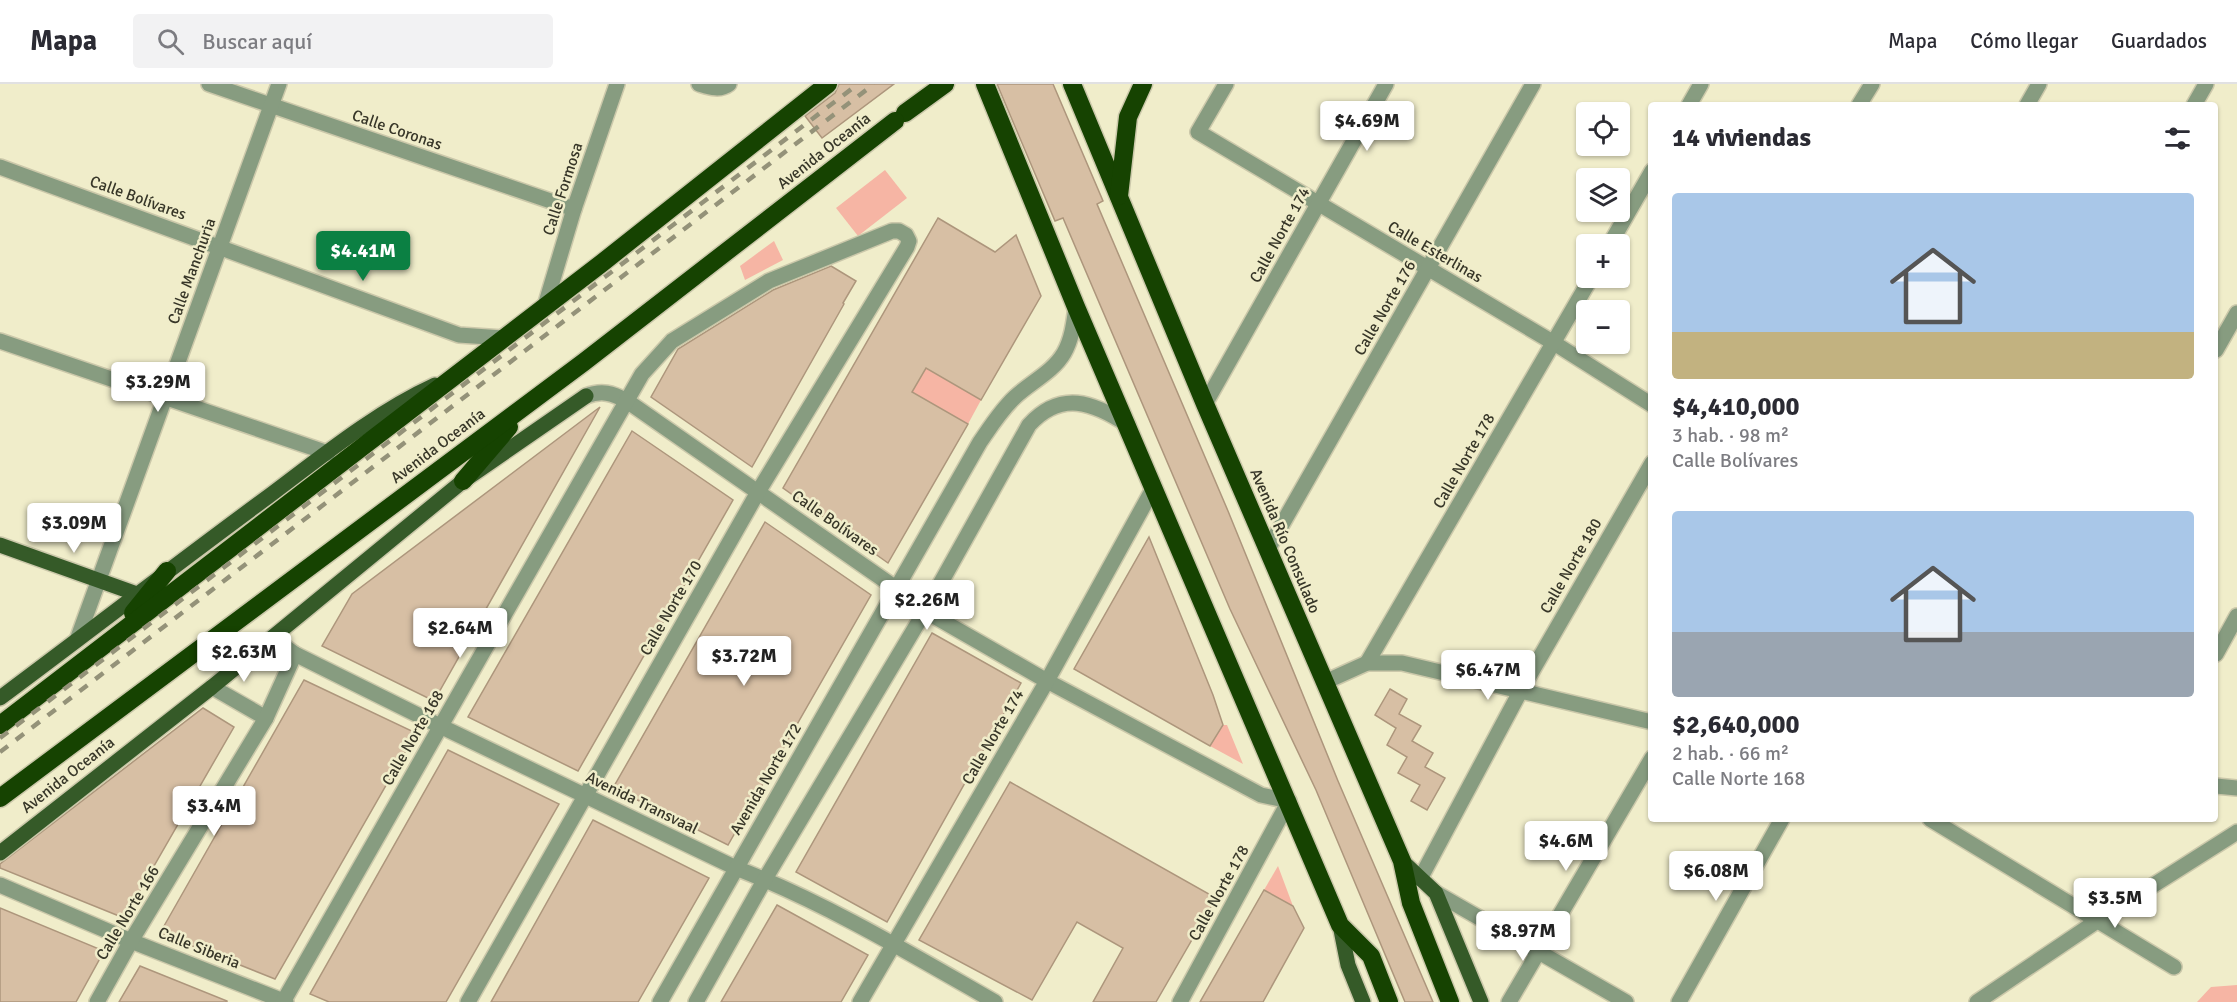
<!DOCTYPE html>
<html lang="es">
<meta charset="utf-8">
<style>
body{margin:0;font-family:Signika,sans-serif;background:#f2f2f3;color:#2b2b33;height:100vh;display:flex;flex-direction:column;font-size:22px;white-space:nowrap}
*{box-sizing:border-box;margin:0}
p{font-size:20px;color:#7c7c81}
.icon{flex:none;width:33px;height:33px;fill:none;stroke:currentColor;stroke-width:2;stroke-linecap:round;stroke-linejoin:round}
.map{position:relative;flex:1;overflow:hidden}
.side{position:absolute;left:1648px;top:18px;width:570px;height:720px;display:flex;flex-direction:column;background:#fff;border-radius:6px;box-shadow:0 2px 4px #0004}
.side>*{flex:none}
.controls{position:absolute;left:1576px;top:18px;display:grid;gap:12px}
.controls a{display:grid;place-items:center;width:54px;height:54px;border-radius:6px;background:#fff;box-shadow:0 2px 4px #0004;font-size:30px}
.price{position:absolute;translate:-50% -51px;padding:0 14px;border-radius:6px;background:#fff;color:#222;font-size:20px;line-height:39px;filter:drop-shadow(0 2px 3px #0008)}
.price::after{content:'';position:absolute;left:50%;top:36px;width:18px;height:14px;margin-left:-9px;background:inherit;clip-path:polygon(0 0,100% 0,50% 100%)}
.price.active{background:#0b8043;color:#fff}
ul{padding:0;list-style:none}
li{display:grid;align-content:center;gap:12px;height:318px;padding:0 24px}
li span{display:grid;place-items:center;height:186px;border-radius:6px;color:#555}
li>.icon{margin-inline-start:auto}
span .icon{width:108px;height:108px;fill:#fffc;stroke-width:1}
li b{font-size:26px}
h2{display:flex;justify-content:space-between;align-items:center;height:72px;padding:0 24px;font-size:26px}
header{display:flex;align-items:center;gap:36px;box-sizing:border-box;height:84px;padding:0 30px;background:#fff;border-bottom:2px solid #e1e1e2}
header strong{font-size:28px}
nav{display:flex;gap:33px;margin-inline-start:auto;font-size:21px}
.search{width:420px;height:54px;background:#f2f2f3;display:flex;align-items:center;gap:15px;box-sizing:border-box;padding:0 21px;border-radius:6px;color:#7c7c81;font-size:22px}
.map>svg:first-child{display:block}
</style>
<header>
<strong>Mapa</strong>
<div class="search"><svg class="icon" aria-label="search" viewBox="0 0 24 24"><circle cx="10" cy="10" r="6"/><path d="M15 15l6 6"/></svg>Buscar aquí</div>
<nav><a>Mapa</a><a>Cómo llegar</a><a>Guardados</a></nav>
</header>
<div class="map">
<svg width="2237" height="918" viewBox="0 0 2237 918">
<rect width="100%" height="100%" fill="#f0edca"/>
<g fill="#f6b5a4">
<polygon points="885,86 907,114 858,152 836,124"/>
<polygon points="774,157 783,176 745,196 740,182"/>
<polygon points="926,284 981,316 968,340 912,308"/>
<polygon points="1223,641 1227,641 1243,680 1210,662"/>
<polygon points="1278,782 1293,822 1264,806"/>
<polygon points="2237,901 2237,918 2197,918 2211,903"/>
</g>
<g fill="#d7bfa4" stroke="#ad967c" stroke-width="1.5">
<polygon points="839,0 894,0 822,54 805,32 835,9"/>
<polygon points="997,0 1053,0 1103,117 1097,120 1228,427 1338,697 1433,918 1405,918 1316,706 1230,525 1063,134 1055,137"/>
<polygon points="938,134 995,168 1016,151 1041,212 981,316 926,284 912,308 968,340 888,479 783,404"/>
<polygon points="831,182 856,197 843,219 844,220 752,383 651,313 678,265 773,206"/>
<polygon points="600,323 434,617 322,562 352,510"/>
<polygon points="632,347 733,416 578,687 468,633"/>
<polygon points="765,438 871,511 728,761 613,704"/>
<polygon points="1149,453 1213,611 1223,641 1210,662 1074,585"/>
<polygon points="932,549 1021,599 887,838 796,788"/>
<polygon points="304,596 416,649 275,895 160,849"/>
<polygon points="1390,605 1407,615 1399,630 1421,642 1412,657 1433,669 1425,683 1445,694 1427,726 1411,717 1420,701 1398,689 1407,673 1387,661 1396,644 1375,631"/>
<polygon points="203,624 234,643 124,834 0,784 0,780"/>
<polygon points="448,666 559,720 446,918 329,918 310,910"/>
<polygon points="1010,698 1216,814 1156,918 1093,918 1123,864 1077,838 1032,916 919,856"/>
<polygon points="593,736 709,794 638,918 491,918"/>
<polygon points="1264,806 1293,822 1304,844 1263,918 1200,918"/>
<polygon points="777,821 868,871 841,918 721,918"/>
<polygon points="0,824 104,867 76,918 0,918"/>
<polygon points="140,882 227,917 227,918 119,918"/>
</g>
<g fill="none" stroke-linecap="round" stroke-linejoin="round">
<defs>
<g id="minor">
<polyline points="209,0 574,125"/>
<path d="M 699,0 C 709,3 720,7 729,0"/>
<polyline points="1226,0 1198,48 1554,259 1652,321"/>
<polyline points="1689,21 1701,0"/>
<polyline points="1859,21 1872,0"/>
<polyline points="2027,21 2039,0"/>
<polyline points="2194,21 2206,0"/>
<polyline points="0,83 459,251 503,254"/>
<polyline points="1610,160 1652,87"/>
<polyline points="545,222 574,125 617,0"/>
<polyline points="0,257 328,369"/>
<polyline points="2216,266 2237,229"/>
<path d="M 586,312 C 602,306 612,309 627,317 L 897,505 L 925,527 L 1047,597 L 1261,711 L 1289,717 L 1180,918"/>
<polyline points="1205,320 1386,0"/>
<polyline points="1268,465 1533,0"/>
<path d="M 273,554 L 295,570 L 440,642 L 736,784 C 826,819 911,870 995,918"/>
<polyline points="77,556 279,0"/>
<polyline points="2216,570 2237,532"/>
<polyline points="1367,579 1591,194"/>
<polyline points="1325,598 1367,579 1402,579 1652,638"/>
<polyline points="212,603 266,634"/>
<polyline points="2216,702 2237,704"/>
<polyline points="1930,735 2174,883"/>
<polyline points="1420,795 1520,608 1652,379"/>
<polyline points="0,801 131,857 286,918"/>
<polyline points="1436,809 1626,918"/>
<polyline points="97,918 131,857 266,634 295,570"/>
<polyline points="283,918 642,290 672,257 769,197 892,147 899,147 906,151 909,157 907,163 758,408 468,918"/>
<path d="M 660,918 L 980,358 C 991,342 1001,326 1015,313 C 1031,298 1053,288 1064,269 C 1072,255 1074,238 1076,223"/>
<path d="M 696,918 L 765,795 L 925,527 L 1029,341 C 1061,306 1093,318 1128,341"/>
<polyline points="860,918 1047,597 1154,403"/>
<polyline points="1509,918 1652,674"/>
<polyline points="1679,918 1782,735"/>
<polyline points="1977,918 2097,837 2237,748"/>
</g>
<g id="major">
<polyline points="0,461 137,510"/>
<path d="M 0,614 C 90,547 179,478 269,412 C 321,373 376,328 435,301"/>
<polyline points="0,769 212,603 463,397 586,312"/>
<polyline points="1402,777 1436,809 1481,918"/>
<polyline points="1340,841 1348,881 1363,918"/>
</g>
<g id="highway">
<polyline points="985,0 1076,223 1340,841 1371,872 1389,918"/>
<polyline points="1072,0 1205,320 1402,777 1411,819 1450,918"/>
<polyline points="905,29 945,0"/>
<polyline points="1119,112 1128,33 1143,0"/>
<polyline points="463,397 509,343"/>
<polyline points="133,529 167,487"/>
<polyline points="0,641 602,179 828,0"/>
<polyline points="0,714 584,278 895,37"/>
</g>
</defs>
<use href="#minor" stroke="#cbc8aa" stroke-width="18"/>
<use href="#major" stroke="#cbc8aa" stroke-width="18"/>
<use href="#highway" stroke="#cbc8aa" stroke-width="21"/>
<use href="#minor" stroke="#879c80" stroke-width="15"/>
<use href="#major" stroke="#355a28" stroke-width="15"/>
<use href="#highway" stroke="#164301" stroke-width="18"/>
<g stroke="#949279" stroke-width="4.5" stroke-dasharray="10 10" stroke-linecap="butt">
<polyline points="0,654 858,0"/>
<polyline points="0,668 874,0"/>
</g>
</g>
<g text-anchor="middle" dominant-baseline="central" stroke-width="5" stroke-linejoin="round" paint-order="stroke">
<g font-size="16" fill="#373628" stroke="#f0edca">
<text transform="translate(397 46) rotate(19)">Calle Coronas</text>
<text transform="translate(824 67) rotate(-38)">Avenida Oceanía</text>
<text transform="translate(563 105) rotate(-72)">Calle Formosa</text>
<text transform="translate(138 114) rotate(20)">Calle Bolívares</text>
<text transform="translate(1280 151) rotate(-61)">Calle Norte 174</text>
<text transform="translate(1435 168) rotate(30)">Calle Esterlinas</text>
<text transform="translate(192 187) rotate(-70)">Calle Manchuria</text>
<text transform="translate(1385 224) rotate(-60)">Calle Norte 176</text>
<text transform="translate(438 362) rotate(-37)">Avenida Oceanía</text>
<text transform="translate(1464 377) rotate(-60)">Calle Norte 178</text>
<text transform="translate(835 439) rotate(35)">Calle Bolívares</text>
<text transform="translate(1285 457) rotate(67)">Avenida Río Consulado</text>
<text transform="translate(1571 482) rotate(-60)">Calle Norte 180</text>
<text transform="translate(671 524) rotate(-60)">Calle Norte 170</text>
<text transform="translate(993 653) rotate(-60)">Calle Norte 174</text>
<text transform="translate(413 654) rotate(-60)">Calle Norte 168</text>
<text transform="translate(68 691) rotate(-38)">Avenida Oceanía</text>
<text transform="translate(766 695) rotate(-60)">Avenida Norte 172</text>
<text transform="translate(642 719) rotate(26)">Avenida Transvaal</text>
<text transform="translate(1219 809) rotate(-61)">Calle Norte 178</text>
<text transform="translate(128 829) rotate(-59)">Calle Norte 166</text>
<text transform="translate(199 864) rotate(22)">Calle Siberia</text>
</g>
</g>
</svg>
<div class="controls">
<a><svg class="icon" aria-label="locate" viewBox="0 0 24 24"><circle cx="12" cy="12" r="6"/><path d="M12 2v4M12 18v4M2 12h4M18 12h4"/></svg></a>
<a><svg class="icon" aria-label="layers" viewBox="0 0 24 24"><path d="M12 4l9 5-9 5-9-5zM3 14l9 5 9-5"/></svg></a>
<a>+</a>
<a>−</a>
</div>
<b class="price" style="left:1367px;top:68px">$4.69M</b>
<b class="price active" style="left:363px;top:198px">$4.41M</b>
<b class="price" style="left:158px;top:329px">$3.29M</b>
<b class="price" style="left:74px;top:470px">$3.09M</b>
<b class="price" style="left:927px;top:547px">$2.26M</b>
<b class="price" style="left:460px;top:575px">$2.64M</b>
<b class="price" style="left:244px;top:599px">$2.63M</b>
<b class="price" style="left:744px;top:603px">$3.72M</b>
<b class="price" style="left:1488px;top:617px">$6.47M</b>
<b class="price" style="left:214px;top:753px">$3.4M</b>
<b class="price" style="left:1566px;top:788px">$4.6M</b>
<b class="price" style="left:1716px;top:818px">$6.08M</b>
<b class="price" style="left:2115px;top:845px">$3.5M</b>
<b class="price" style="left:1523px;top:878px">$8.97M</b>
<section class="side">
<h2>14 viviendas<svg class="icon" aria-label="filters" viewBox="0 0 24 24"><path d="M4 7h16M4 17h16"/><circle cx="9" cy="7" r="2"/><circle cx="15" cy="17" r="2"/></svg></h2>
<ul>
<li><span style="background:linear-gradient(#a9c7e8 75%,#c2b280 0)"><svg class="icon" aria-label="home" viewBox="0 0 24 24"><path d="M3 11l9-7 9 7M6 9v11h12V9"/></svg></span><div><b>$4,410,000</b><p>3 hab. · 98 m²</p><p>Calle Bolívares</p></div></li>
<li><span style="background:linear-gradient(#a9c7e8 65%,#9aa5b1 0)"><svg class="icon" aria-label="home" viewBox="0 0 24 24"><path d="M3 11l9-7 9 7M6 9v11h12V9"/></svg></span><div><b>$2,640,000</b><p>2 hab. · 66 m²</p><p>Calle Norte 168</p></div></li>
</ul>
</section>
</div>
